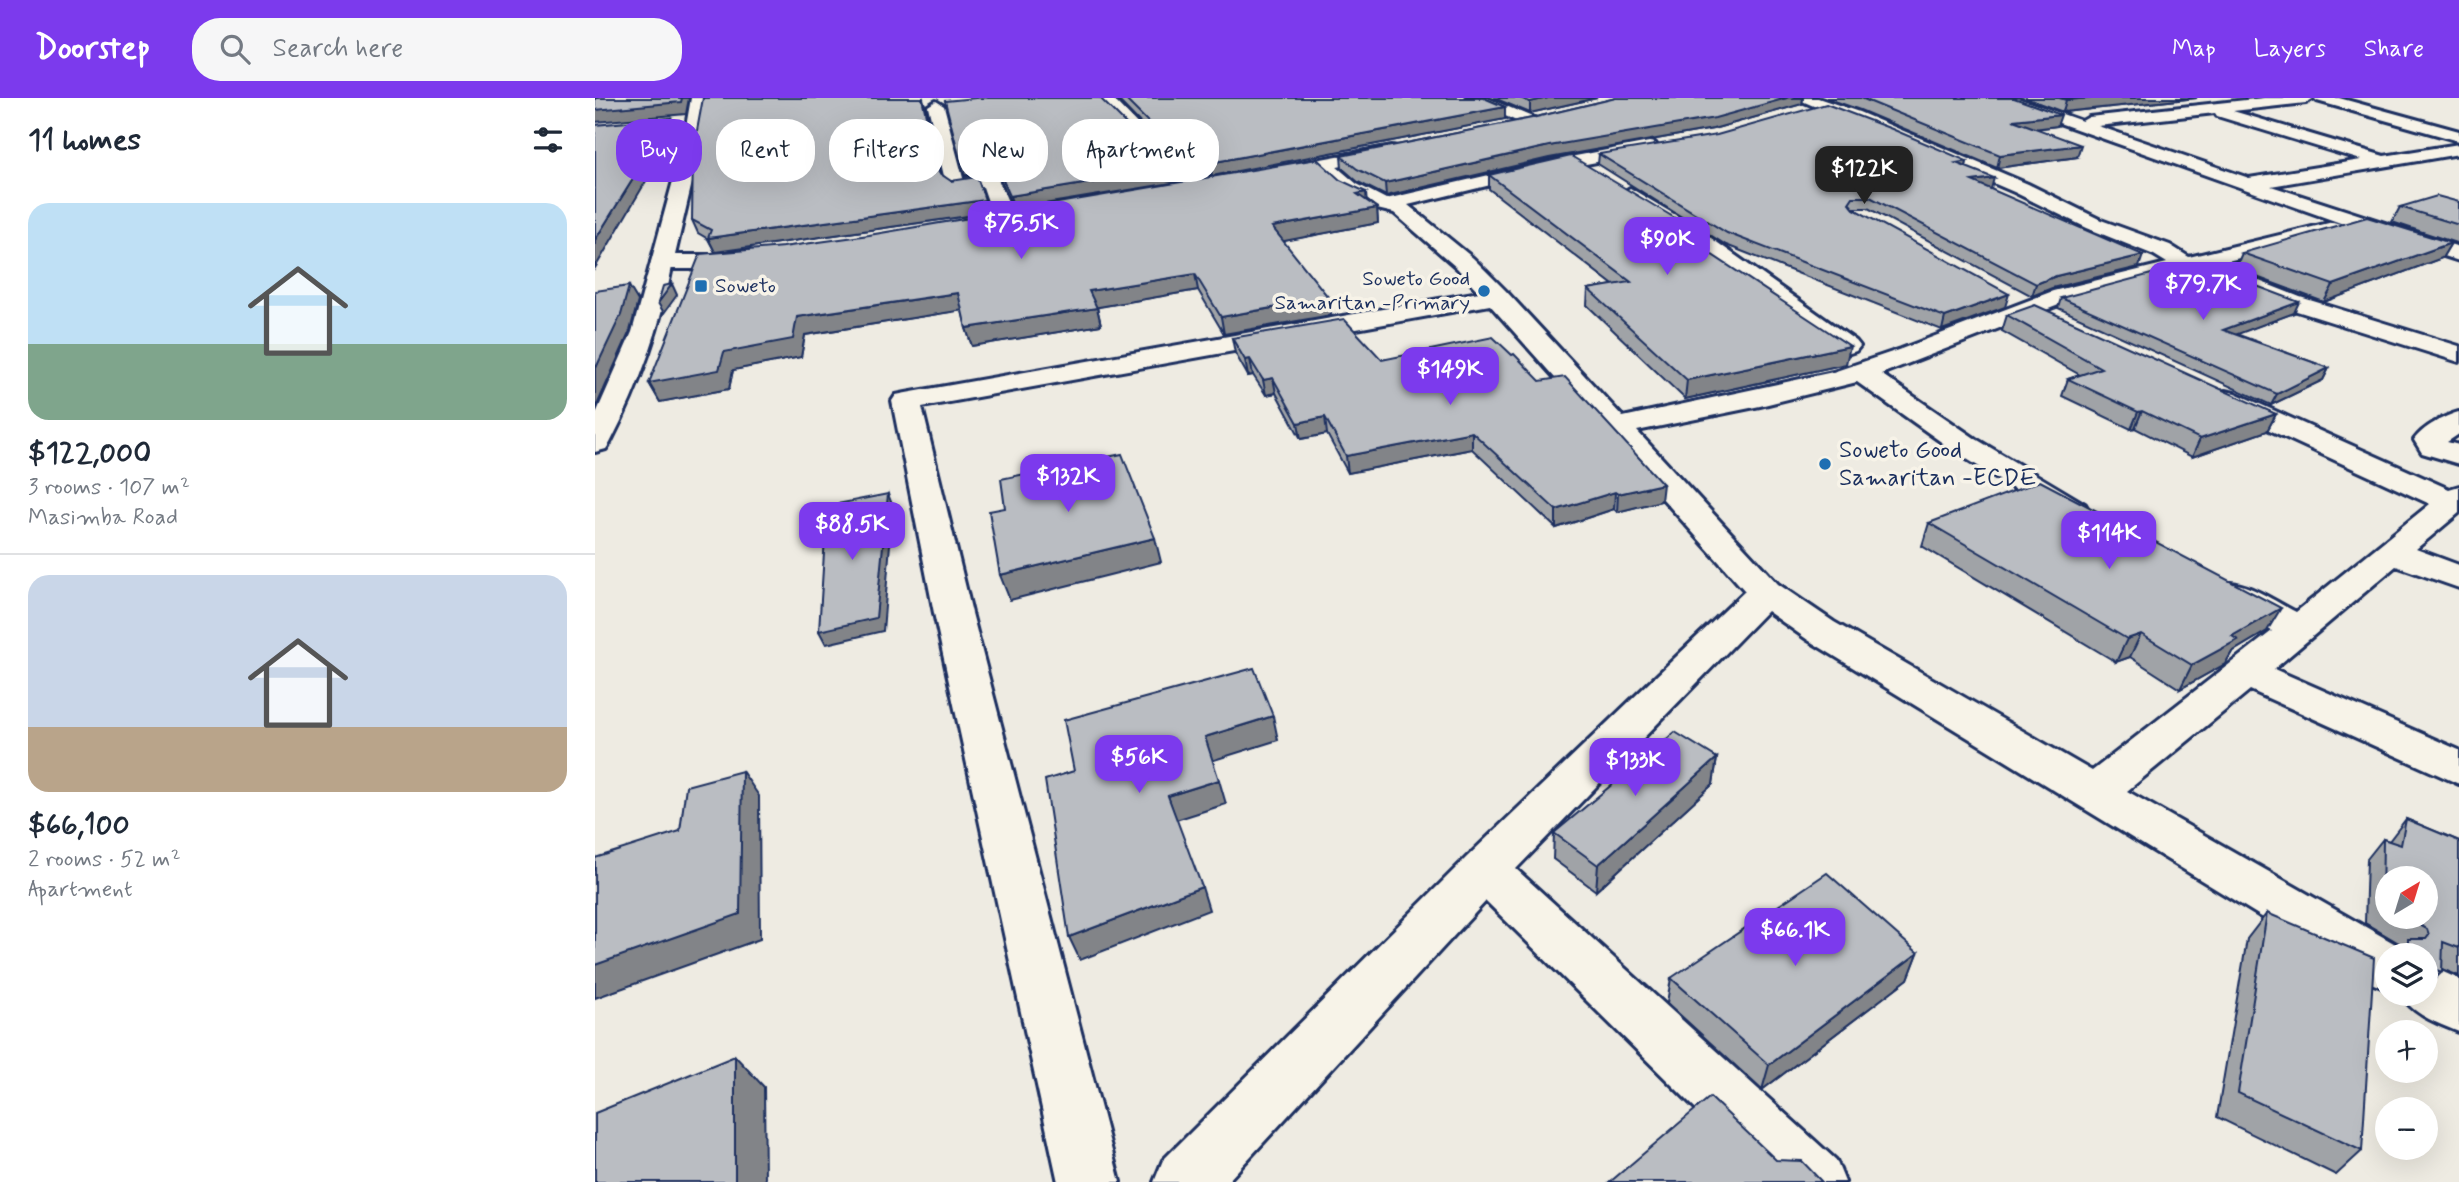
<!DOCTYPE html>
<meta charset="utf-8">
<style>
body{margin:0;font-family:Mynerve,sans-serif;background:#f6f6f7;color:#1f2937;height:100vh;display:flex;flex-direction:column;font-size:26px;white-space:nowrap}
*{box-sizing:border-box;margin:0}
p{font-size:23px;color:#747a83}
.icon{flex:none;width:38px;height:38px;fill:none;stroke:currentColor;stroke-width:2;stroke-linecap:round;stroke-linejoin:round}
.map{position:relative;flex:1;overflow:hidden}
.details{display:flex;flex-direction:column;background:#fff;width:595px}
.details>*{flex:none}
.top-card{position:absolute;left:21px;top:21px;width:665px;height:63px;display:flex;gap:14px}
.needle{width:46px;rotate:38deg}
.tools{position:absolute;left:1780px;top:768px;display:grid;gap:14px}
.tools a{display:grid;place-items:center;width:63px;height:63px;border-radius:50%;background:#fff;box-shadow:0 7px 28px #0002;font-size:35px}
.price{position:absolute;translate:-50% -60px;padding:0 16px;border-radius:14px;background:#7c3aed;color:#fff;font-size:23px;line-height:46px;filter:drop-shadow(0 2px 4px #0008)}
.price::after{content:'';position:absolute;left:50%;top:42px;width:21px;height:16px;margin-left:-10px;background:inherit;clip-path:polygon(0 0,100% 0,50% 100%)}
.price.current{background:#222;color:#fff}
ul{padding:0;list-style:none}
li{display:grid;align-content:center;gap:14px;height:371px;padding:0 28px}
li+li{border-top:2px solid #e0e1e3}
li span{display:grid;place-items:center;height:217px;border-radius:21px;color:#555}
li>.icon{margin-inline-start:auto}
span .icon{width:126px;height:126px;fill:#fffc;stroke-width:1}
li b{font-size:30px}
h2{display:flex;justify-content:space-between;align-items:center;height:84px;padding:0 28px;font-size:30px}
.chip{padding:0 24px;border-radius:28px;background:#fff;box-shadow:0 7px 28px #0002;font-size:24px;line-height:63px}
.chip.current{background:#7c3aed;color:#fff}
header{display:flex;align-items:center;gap:42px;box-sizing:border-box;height:98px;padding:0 35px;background:#7c3aed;color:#fff}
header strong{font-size:33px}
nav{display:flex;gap:38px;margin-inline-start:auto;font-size:24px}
.search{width:490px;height:63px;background:#f6f6f7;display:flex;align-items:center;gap:18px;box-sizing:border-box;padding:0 24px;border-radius:28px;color:#747a83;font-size:26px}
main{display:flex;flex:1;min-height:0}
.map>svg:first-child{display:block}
</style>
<header>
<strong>Doorstep</strong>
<div class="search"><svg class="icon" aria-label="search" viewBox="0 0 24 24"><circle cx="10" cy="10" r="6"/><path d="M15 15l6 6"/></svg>Search here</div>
<nav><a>Map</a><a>Layers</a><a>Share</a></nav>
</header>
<main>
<section class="details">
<h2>11 homes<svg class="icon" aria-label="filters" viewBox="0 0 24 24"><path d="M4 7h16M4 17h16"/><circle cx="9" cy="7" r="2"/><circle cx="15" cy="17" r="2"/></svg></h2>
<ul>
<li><span style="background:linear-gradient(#bfe0f5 65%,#7fa58c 0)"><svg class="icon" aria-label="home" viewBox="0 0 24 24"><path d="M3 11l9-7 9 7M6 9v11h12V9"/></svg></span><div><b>$122,000</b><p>3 rooms · 107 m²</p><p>Masimba Road</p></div></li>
<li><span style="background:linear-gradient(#c9d6e8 70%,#b9a48a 0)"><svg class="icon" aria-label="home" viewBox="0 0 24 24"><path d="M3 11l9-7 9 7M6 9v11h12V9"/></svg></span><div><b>$66,100</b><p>2 rooms · 52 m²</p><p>Apartment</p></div></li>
</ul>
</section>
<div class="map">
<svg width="1864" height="1084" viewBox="0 0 1864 1084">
<rect width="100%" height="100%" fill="#eeebe2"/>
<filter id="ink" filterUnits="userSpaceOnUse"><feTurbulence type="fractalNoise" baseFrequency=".0143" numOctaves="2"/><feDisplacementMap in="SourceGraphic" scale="14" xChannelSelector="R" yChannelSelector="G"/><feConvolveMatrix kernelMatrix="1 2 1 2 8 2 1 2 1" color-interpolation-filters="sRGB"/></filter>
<g filter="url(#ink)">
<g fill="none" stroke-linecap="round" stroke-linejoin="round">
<defs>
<g id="street">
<path d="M 501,0 L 517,0 L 554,38 L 620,83 L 622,87 L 620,91 C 594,98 518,22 501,0 Z"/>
<polygon points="871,0 892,0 942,21 944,24 936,29 930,27"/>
<path d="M 1200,0 L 1223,0 L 1264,14 L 1433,86 L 1506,122 L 1575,147 L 1594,159 L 1738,124 L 1745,126 L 1748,130 L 1745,134 L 1621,166 L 1705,199 L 1864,248 L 1864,264 L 1689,209 L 1610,177 L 1590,174 L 1474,203 L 1286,276 L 1381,341 L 1490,406 L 1494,413 L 1490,420 L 1478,423 L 1466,420 L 1359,353 L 1262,284 L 1165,308 L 1042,333 L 1183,486 L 1239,524 L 1497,673 L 1677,533 L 1620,502 L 1615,494 L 1620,486 C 1648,479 1676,502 1701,514 L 1835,406 L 1620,307 L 1616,301 L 1620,295 L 1630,293 L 1640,295 L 1854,391 L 1864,388 L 1864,415 L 1821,451 L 1864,467 L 1864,490 L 1801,468 L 1679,571 L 1864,652 L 1864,686 L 1655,592 L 1532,693 L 1811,852 L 1813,858 L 1792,858 L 1792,891 L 1773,884 L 1213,542 L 1172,513 L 921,771 L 1241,1062 L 1250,1084 L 1175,1084 L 891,803 L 632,1084 L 559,1084 L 568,1062 L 873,758 L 1150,493 L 895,207 L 327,309 L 377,515 L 525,1084 L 463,1084 L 339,515 L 297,303 L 301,297 L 311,295 L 884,194 L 862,170 L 799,115 L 782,111 L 748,94 L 720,67 L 729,62 L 735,63 L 762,86 L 791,101 L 954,63 L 1054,44 L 1060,45 L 1063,49 L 1060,53 L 954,73 L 813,107 L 878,160 L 911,193 L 1028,319 L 1238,274 L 1306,251 L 1458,193 L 1572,165 L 1559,157 L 1492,130 L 1419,94 Z"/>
<path d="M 1399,0 L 1422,0 L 1487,23 L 1494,19 L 1669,0 L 1719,0 L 1711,5 L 1638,13 L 1789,58 L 1864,46 L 1864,56 L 1676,88 L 1864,149 L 1864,163 L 1754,128 L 1402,3 ZM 1620,15 L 1622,18 L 1766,62 L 1654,80 L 1503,28 Z"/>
<polygon points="1719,0 1744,0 1864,33 1864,43 1722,3"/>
<polygon points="341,3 349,8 368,80 402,79 419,117 415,127 401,127 388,89 360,93 351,87 333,8"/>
<polygon points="1035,90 1099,128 1261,243 1265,248 1261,253 1252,256 1243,253 1085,136 1028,100 1025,96"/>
<path d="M 67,157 L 75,159 L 78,164 C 66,228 45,287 15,345 L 11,351 L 0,354 L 0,318 L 37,234 L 56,164 L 59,159 Z"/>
<path d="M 1864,314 L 1864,336 L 1852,344 L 1864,347 L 1864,366 L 1827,355 L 1819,342 C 1828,329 1849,318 1864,314 Z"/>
<path d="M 1830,866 L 1864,881 L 1864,934 C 1844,926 1816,916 1806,896 L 1830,896 Z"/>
</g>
<g id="secondary">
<polygon points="96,0 112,0 106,46 80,157 120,157 155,153 163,155 166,160 163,165 120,171 67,171 59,169 56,164 88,46"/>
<polygon points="797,48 803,49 806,53 803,57 677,82 668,76 677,70"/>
</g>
</defs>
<use href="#street" stroke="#1b2f5e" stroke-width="6"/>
<use href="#secondary" stroke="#1b2f5e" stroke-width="6"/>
<use href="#street" fill="#f7f3e8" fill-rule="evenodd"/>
<use href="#secondary" fill="#f7f3e8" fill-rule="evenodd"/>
</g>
<g fill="#a0a3a7" stroke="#1b2f5e" stroke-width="2" fill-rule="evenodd">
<polygon points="328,0 346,76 394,115 120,154 113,141 103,135 97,122"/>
<polygon points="521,0 889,0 910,9 910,21 617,78 556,36"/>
<polygon points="899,0 1002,0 935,15"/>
<polygon points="1021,0 1208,0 1207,6 1118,31 954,60 791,98 763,84 747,70 746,58 937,20"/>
<polygon points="1231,0 1419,0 1462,28 1441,31 1482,59 1402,70 1265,12"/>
<polygon points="1430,0 1602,0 1468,14"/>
<polygon points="535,30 586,70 589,83 419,111 403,77 370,77 366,65"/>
<polygon points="1004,56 1372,63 1371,69 1396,91 1395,91 1544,169 1457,190 1437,198 1273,110 1258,110 1410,209 1347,232 1131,147 1003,66"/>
<polygon points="894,77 1079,132 1251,266 1090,301 992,207 993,191 1018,187 894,91"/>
<polygon points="745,82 782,110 783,125 688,143 736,217 629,236 603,192 502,209 506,227 377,248 371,230 367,212 210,237 206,259 138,272 134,291 65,304 54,285 188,149"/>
<polygon points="1864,104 1864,146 1797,124 1805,109"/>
<polygon points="1856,145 1847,160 1729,204 1640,171 1647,155"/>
<polygon points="1589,177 1699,215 1641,236 1734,270 1728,282 1676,307 1463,210 1466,200"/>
<polygon points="1412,217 1681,316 1672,333 1597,359 1540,330 1536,331 1467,298 1473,281 1485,277 1407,233"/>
<polygon points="637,240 945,283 1066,403 1022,414 1019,411 961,430 877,351 753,375 732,336 706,341 681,295 671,297 658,277 653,278 640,255"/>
<polygon points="1334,425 1672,533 1637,554 1630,566 1585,591 1535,559 1521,564 1327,448"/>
<polygon points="1122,660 1118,686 1001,793 958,761 959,735"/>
<path d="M 1811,721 L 1864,743 L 1864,878 L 1847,871 L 1847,874 L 1830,890 L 1830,858 L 1797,858 L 1807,847 L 1770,825 L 1772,761 L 1788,741 L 1794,743 ZM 1792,780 L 1830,819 L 1792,819 Z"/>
<polygon points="1672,815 1767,1053 1741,1077 1622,1019 1652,841"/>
<polygon points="1323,855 1313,881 1167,992 1072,905 1076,880"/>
</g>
<g fill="#828488" stroke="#1b2f5e" stroke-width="2">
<polygon points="87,0 94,0 91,16 0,24 0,12"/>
<polygon points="327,0 331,9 348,88 344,75"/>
<polygon points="953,0 1002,0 935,15 935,4"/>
<polygon points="1192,0 1208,0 1207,6 1118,31 954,60 791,98 790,85 954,48"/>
<polygon points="1497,0 1602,0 1468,14 1471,2"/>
<polygon points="910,9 910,21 617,78 615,65"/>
<polygon points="1466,17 1462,28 1415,34 1418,22"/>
<polygon points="76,20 81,32 0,170 0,142"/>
<polygon points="1486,47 1482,59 1402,70 1405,57"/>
<polygon points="1372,63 1370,74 1361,65"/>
<polygon points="586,70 589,83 419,111 415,98"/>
<polygon points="1399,80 1396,91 1375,94 1377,83"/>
<polygon points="771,94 772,109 762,96"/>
<polygon points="390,102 394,115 120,154 113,140"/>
<polygon points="782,110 783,125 679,145 677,129"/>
<polygon points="1080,120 1079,135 1075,129"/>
<polygon points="1856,145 1847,160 1729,204 1738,187"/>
<polygon points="1548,157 1544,169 1457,190 1437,198 1441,186 1461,178"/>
<polygon points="600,176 603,192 498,210 494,193"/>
<polygon points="77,186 82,197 69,215 63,205"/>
<polygon points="34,188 43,203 35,233 3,305 0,309 0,272"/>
<polygon points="363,195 369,212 210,237 206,259 138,272 134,291 65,304 54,285 129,254 202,219"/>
<polygon points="1414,196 1410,209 1347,232 1350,219"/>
<polygon points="734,200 736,217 629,236 626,219"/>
<polygon points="1704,204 1699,215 1624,243 1628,232"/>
<polygon points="502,210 506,227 377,248 371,230"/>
<polygon points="1255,248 1251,266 1090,301 1092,282"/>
<polygon points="655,261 658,277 653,278 650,262"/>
<polygon points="1734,270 1728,282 1676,307 1682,296"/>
<polygon points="678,280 681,295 671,297 668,282"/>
<polygon points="1547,313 1540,330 1536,331 1543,314"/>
<polygon points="1681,316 1672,333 1597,359 1605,341"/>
<polygon points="730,319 732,336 706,341 703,325"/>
<polygon points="877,334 877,351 753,375 751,358"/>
<polygon points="1068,386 1066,403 1022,414 1023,396"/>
<polygon points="1020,394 1019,411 961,430 961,412"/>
<polygon points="293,396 298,409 288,533 231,546 224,533"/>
<polygon points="560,440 566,464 415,502 405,477"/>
<polygon points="1686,510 1672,533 1637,554 1630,566 1585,591 1597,567 1637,538"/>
<polygon points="1546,536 1535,559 1521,564 1532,541"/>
<polygon points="678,618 683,642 616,663 610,639"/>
<polygon points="1122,660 1118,686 1001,793 1003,767"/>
<polygon points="147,673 164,698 165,841 0,900 0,867"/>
<polygon points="624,682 631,706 581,722 573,698"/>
<polygon points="607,789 614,812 485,862 474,839"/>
<polygon points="1323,855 1313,881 1167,992 1174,967"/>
<polygon points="140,958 169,989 170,1084 140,1084"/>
</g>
<g fill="#babdc2" stroke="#1b2f5e" stroke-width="2">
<polygon points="0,0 87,0 86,4 0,12"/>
<polygon points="108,0 327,0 344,75 356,83 382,79 390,102 113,140 116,132 97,122 98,54"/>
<polygon points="381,0 505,0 535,30 586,70 415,98 400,64 366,65 350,3"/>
<polygon points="529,0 889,0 910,9 615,65 553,24"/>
<polygon points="925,0 953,0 935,4"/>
<polygon points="1021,0 1192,0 1120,20 954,48 790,85 762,71 746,58 937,20"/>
<polygon points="1266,0 1419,0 1466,17 1418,22 1486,47 1405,57"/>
<polygon points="1464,0 1497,0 1471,2"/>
<polygon points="1231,6 1297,31 1372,63 1361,65 1399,80 1377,83 1548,157 1461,178 1441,186 1275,99 1258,99 1254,105 1259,111 1414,196 1350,219 1132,135 1004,56 1122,37"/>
<polygon points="76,20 0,142 0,27"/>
<polygon points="976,58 1080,120 1075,129 1255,248 1092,282 993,191 1036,184 894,77"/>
<polygon points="722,61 745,82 771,94 762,96 782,110 677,129 734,200 626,219 600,176 494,193 502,210 371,230 363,195 202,219 198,241 129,254 124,272 54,285 105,156 188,149 274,137"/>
<polygon points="1842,98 1864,104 1864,127 1805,109"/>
<polygon points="1772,119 1856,145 1738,187 1647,155"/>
<polygon points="1614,170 1704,204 1628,232 1734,270 1682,296 1466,200 1575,171 1589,177"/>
<polygon points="77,186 63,205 68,188"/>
<polygon points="34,188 26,217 0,272 0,193"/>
<polygon points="1440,207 1681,316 1605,341 1547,313 1543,314 1473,281 1506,270 1412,217"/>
<polygon points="749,221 787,262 898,239 917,257 919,256 945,283 970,279 1068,386 1023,396 1020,394 961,412 877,334 751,358 730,319 703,325 678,280 668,282 655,261 650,262 637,240"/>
<polygon points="527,356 560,440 405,477 394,413 410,410 406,381"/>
<polygon points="1445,383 1686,510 1637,538 1643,542 1597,567 1546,536 1532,541 1334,425"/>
<polygon points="293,396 281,520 224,533 232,408"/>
<polygon points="659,570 678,618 610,639 624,682 573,698 607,789 474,839 450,682 479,673 469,622"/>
<polygon points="1080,634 1122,660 1003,767 959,735"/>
<polygon points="147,673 145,816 0,867 0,760 85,733 91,688"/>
<polygon points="1811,721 1864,743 1864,850 1848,844 1847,874 1830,868 1830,858 1813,858 1813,841 1831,841 1834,837 1832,831 1810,819 1830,819 1830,780 1792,780 1792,809 1787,805 1788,741 1806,747"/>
<polygon points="1232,775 1323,855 1174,967 1076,880"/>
<polygon points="1672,815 1779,860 1767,1053 1643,995"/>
<polygon points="140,958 140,1084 0,1084 0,1015"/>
<polygon points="1115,999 1181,1062 1207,1063 1227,1084 1015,1084"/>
</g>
</g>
<g fill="#1f6fb2" stroke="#f7f3e8" stroke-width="2.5">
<rect x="99" y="181" width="14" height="14" rx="3.5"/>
<circle cx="889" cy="193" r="7"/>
<circle cx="1230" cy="366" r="7"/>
</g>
<g text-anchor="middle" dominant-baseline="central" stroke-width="7" stroke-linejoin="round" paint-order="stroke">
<g font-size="21" fill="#1b2f5e" stroke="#f7f3e8" text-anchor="end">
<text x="875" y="181">Soweto Good<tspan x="875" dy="24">Samaritan -Primary</tspan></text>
<text x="120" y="188" text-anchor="start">Soweto</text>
</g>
<g font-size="24" fill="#1b2f5e" stroke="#f7f3e8" text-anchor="start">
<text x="1244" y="352">Soweto Good<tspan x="1244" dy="28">Samaritan -ECDE</tspan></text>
</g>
</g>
</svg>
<div class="tools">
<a><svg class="needle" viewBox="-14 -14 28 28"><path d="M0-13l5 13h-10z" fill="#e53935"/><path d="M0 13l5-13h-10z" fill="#747a83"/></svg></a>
<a><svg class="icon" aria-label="layers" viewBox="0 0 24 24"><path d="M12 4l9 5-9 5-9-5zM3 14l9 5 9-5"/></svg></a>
<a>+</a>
<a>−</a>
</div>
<b class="price current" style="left:1269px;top:108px">$122K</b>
<b class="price" style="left:426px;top:163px">$75.5K</b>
<b class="price" style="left:1072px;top:179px">$90K</b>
<b class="price" style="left:1608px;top:224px">$79.7K</b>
<b class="price" style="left:855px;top:309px">$149K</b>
<b class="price" style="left:473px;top:416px">$132K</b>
<b class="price" style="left:257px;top:464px">$88.5K</b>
<b class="price" style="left:1514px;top:473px">$114K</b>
<b class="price" style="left:544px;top:697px">$56K</b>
<b class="price" style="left:1040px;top:700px">$133K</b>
<b class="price" style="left:1200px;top:870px">$66.1K</b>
<div class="top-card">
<a class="chip current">Buy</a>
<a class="chip">Rent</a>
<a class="chip">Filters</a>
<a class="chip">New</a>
<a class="chip">Apartment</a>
</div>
</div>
</main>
